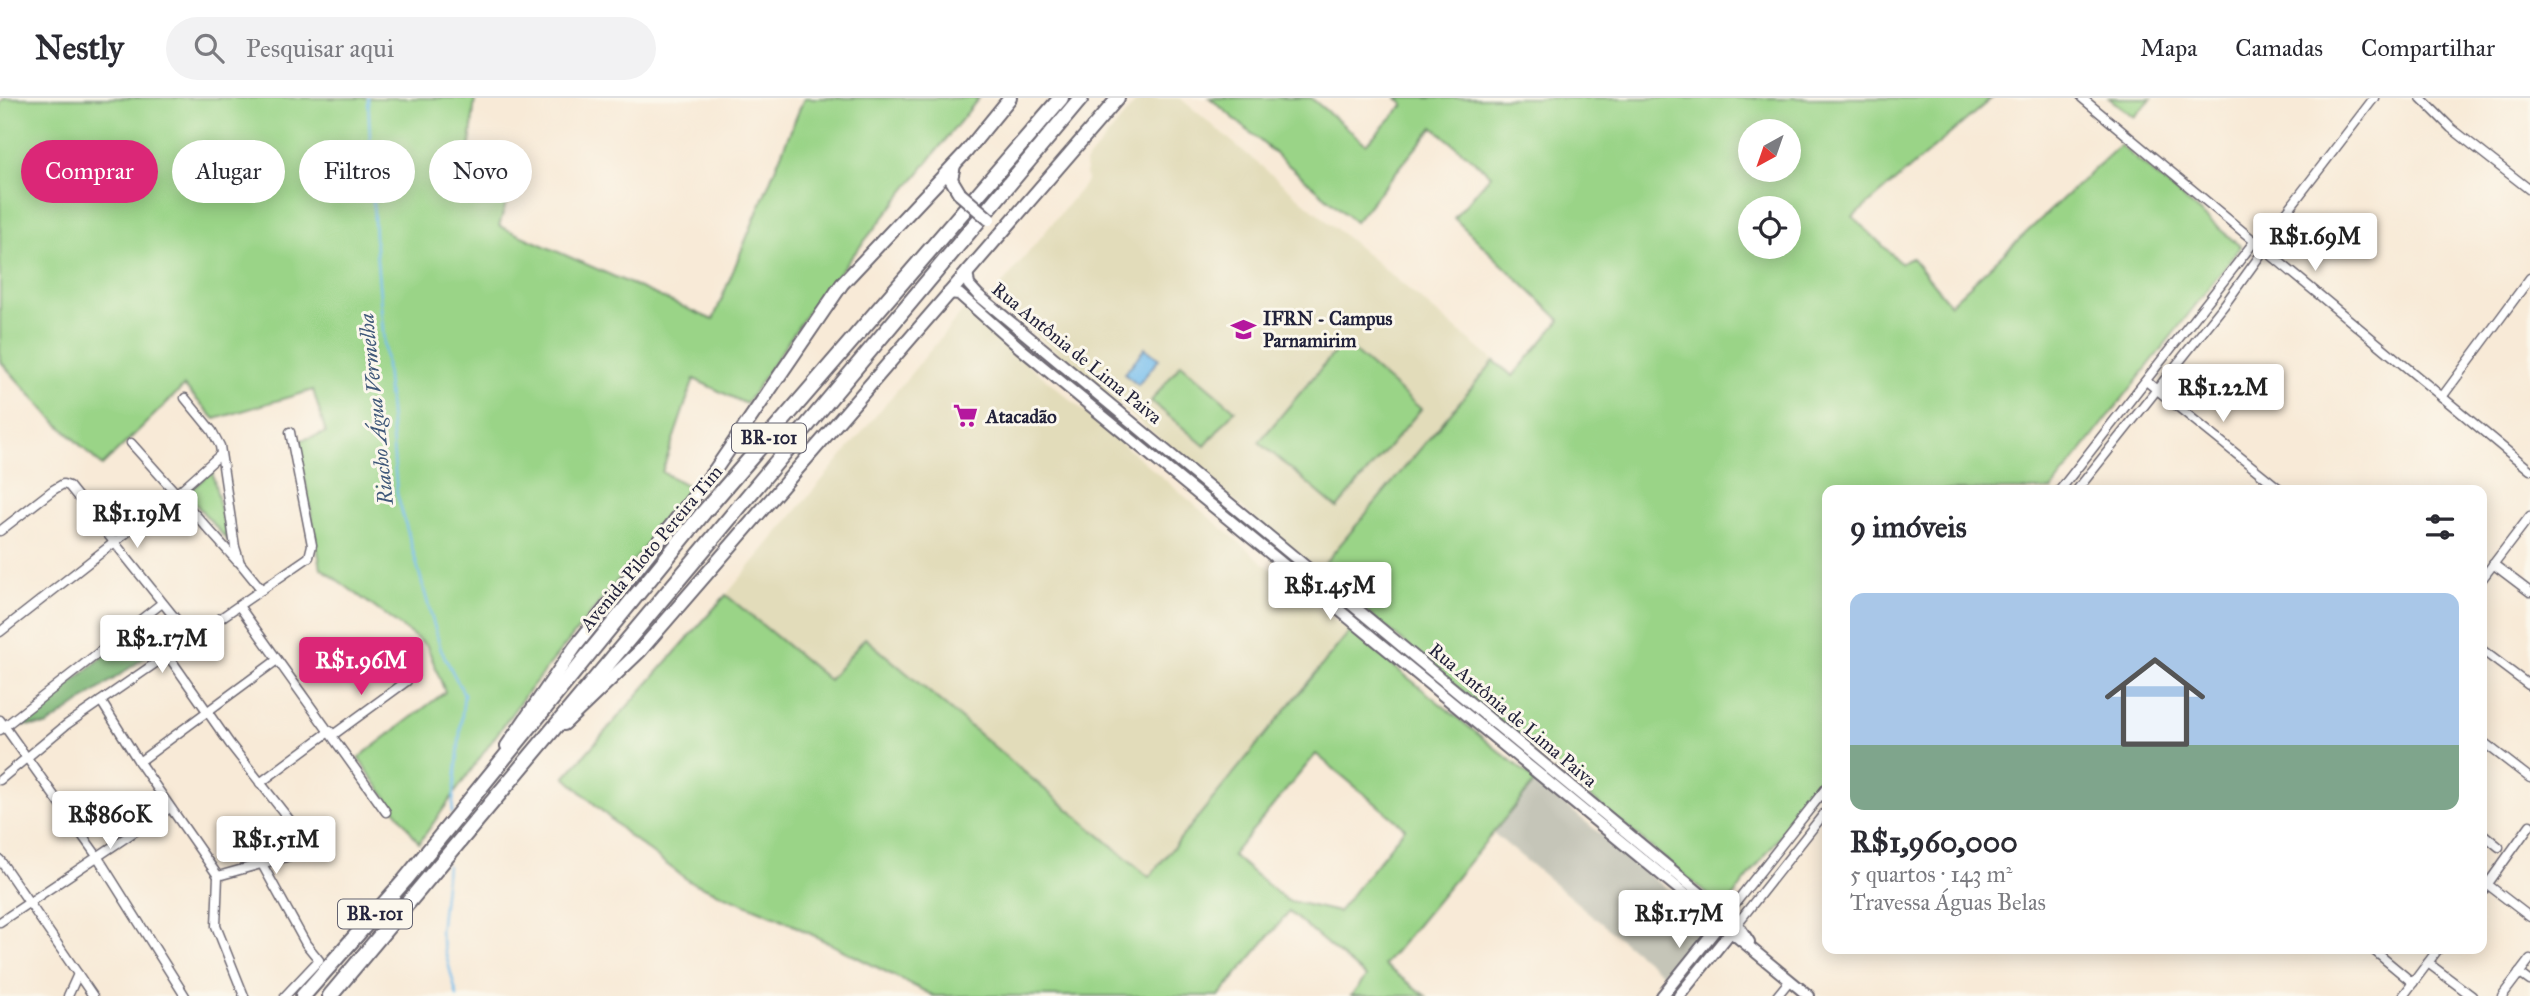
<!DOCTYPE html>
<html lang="pt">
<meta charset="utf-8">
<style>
body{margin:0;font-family:"IM FELL Great Primer",serif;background:#f2f2f3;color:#2b2b33;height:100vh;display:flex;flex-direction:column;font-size:26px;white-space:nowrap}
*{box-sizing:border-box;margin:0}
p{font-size:23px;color:#7c7c81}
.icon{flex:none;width:38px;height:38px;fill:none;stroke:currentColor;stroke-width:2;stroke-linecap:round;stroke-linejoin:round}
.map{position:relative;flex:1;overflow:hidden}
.panel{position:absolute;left:1822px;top:387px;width:665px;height:469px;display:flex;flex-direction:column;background:#fff;border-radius:14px;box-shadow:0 4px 18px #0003}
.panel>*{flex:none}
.top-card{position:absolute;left:21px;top:42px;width:665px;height:63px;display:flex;gap:14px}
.needle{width:46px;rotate:220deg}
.buttons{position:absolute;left:1738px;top:21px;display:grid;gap:14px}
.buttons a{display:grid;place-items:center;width:63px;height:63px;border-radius:50%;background:#fff;box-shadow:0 4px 18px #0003;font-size:35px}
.price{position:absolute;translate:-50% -60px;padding:0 16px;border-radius:7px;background:#fff;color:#222;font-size:23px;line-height:46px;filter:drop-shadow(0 2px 4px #0008)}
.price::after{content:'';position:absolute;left:50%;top:42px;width:21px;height:16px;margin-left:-10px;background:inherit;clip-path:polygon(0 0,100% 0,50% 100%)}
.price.selected{background:#db2777;color:#fff}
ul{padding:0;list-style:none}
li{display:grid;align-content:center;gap:14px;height:371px;padding:0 28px}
li span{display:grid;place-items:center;height:217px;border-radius:14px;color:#555}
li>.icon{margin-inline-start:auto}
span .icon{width:126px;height:126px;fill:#fffc;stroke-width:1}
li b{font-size:30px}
h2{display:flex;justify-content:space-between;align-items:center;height:84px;padding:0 28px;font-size:30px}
.pill{padding:0 24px;border-radius:32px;background:#fff;box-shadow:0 4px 18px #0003;font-size:24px;line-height:63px}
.pill.selected{background:#db2777;color:#fff}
header{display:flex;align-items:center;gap:42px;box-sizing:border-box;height:98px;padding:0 35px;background:#fff;border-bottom:2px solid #e1e1e2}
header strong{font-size:33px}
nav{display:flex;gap:38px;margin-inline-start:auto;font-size:24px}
.search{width:490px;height:63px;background:#f2f2f3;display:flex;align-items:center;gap:18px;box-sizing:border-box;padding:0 24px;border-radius:38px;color:#7c7c81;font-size:26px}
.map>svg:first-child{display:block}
</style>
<header>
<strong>Nestly</strong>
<div class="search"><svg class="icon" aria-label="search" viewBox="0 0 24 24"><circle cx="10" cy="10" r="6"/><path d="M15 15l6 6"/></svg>Pesquisar aqui</div>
<nav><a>Mapa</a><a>Camadas</a><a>Compartilhar</a></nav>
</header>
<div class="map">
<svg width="2530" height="898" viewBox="0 0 2530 898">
<rect width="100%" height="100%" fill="#fbf7ec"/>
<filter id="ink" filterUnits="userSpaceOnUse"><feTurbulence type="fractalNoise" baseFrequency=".0143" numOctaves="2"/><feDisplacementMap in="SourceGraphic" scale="14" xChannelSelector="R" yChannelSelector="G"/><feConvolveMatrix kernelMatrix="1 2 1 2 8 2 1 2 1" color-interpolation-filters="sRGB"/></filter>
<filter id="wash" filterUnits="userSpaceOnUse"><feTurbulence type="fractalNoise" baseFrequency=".00686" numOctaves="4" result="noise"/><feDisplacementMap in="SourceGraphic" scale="28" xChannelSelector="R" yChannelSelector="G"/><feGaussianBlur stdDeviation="1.57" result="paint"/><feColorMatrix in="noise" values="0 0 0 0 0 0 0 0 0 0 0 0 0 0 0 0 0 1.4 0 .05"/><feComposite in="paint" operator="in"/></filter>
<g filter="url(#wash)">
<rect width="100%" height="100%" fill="#f8ead7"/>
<g fill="#e2dcba">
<polygon points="1139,0 1180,0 1494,263 1318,473 991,200 1087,83 1085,65"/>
<polygon points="964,212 1305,500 1350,533 1149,779 865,540 829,582 726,497"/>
</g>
<polygon fill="#c5c5b8" points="1536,683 1711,827 1667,880 1492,734"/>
<g fill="#9ad487" stroke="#5e7b61" stroke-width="2" fill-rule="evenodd">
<polygon points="5,0 475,0 468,65 513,83 499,128 713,222 804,0 979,0 810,211 746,306 694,281 662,374 692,390 525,597 419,745 358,660 445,594 427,548 321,470 298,343 326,335 313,292 215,321 184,288 102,368 51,319 0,263 0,5"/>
<path d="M 1210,0 L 1311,0 L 1366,46 L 1404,7 L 1397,0 L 1992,0 L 1853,119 L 1901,165 L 1912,160 L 1950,206 L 2120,47 L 2241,149 L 2051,392 L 1827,392 L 1827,678 L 1724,810 L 1318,473 L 1494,263 L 1513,278 L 1560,222 L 1454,120 L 1491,77 L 1433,29 L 1355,124 ZM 1750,33 L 1788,33 L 1788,72 L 1750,72 ZM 1750,110 L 1788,110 L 1788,149 L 1750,149 Z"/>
<polygon points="2109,0 2152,0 2134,19"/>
<polygon points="1343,244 1421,311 1337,410 1259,344"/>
<polygon points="1181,266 1235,312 1205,348 1151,303"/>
<polygon points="212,373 228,443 187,396"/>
<path d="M 726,497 L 829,582 L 865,540 L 1149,779 L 1350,533 L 1536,683 L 1384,867 L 1426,898 L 1351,898 L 1366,879 L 1289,814 L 1219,898 L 934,898 L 779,820 L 689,783 L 629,738 L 565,679 ZM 1316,656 L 1405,730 L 1338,814 L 1286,802 L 1232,757 Z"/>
</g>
<polygon fill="#7bb674" stroke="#4e6c58" stroke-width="2" points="156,515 177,537 46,628 20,627"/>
<polygon fill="#75bded" stroke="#4c7094" stroke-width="2" points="1145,250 1159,261 1138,287 1124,276"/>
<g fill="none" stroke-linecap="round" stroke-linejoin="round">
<g stroke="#75bded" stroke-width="2.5">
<polyline points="368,0 375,140 397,396 441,552 464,596 452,715"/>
<polyline points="447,767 440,835 457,898"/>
</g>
</g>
</g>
<g filter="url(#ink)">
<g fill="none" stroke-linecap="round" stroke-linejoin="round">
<defs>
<g id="street">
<polyline points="2082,0 2530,372"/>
<polyline points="2421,0 2451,30 2530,92"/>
<polyline points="2146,283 2281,392"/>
<polyline points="2442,299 2530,180"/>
<polyline points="185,300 212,333 220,348 235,449 240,465 262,492"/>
<polyline points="131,345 237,463"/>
<polyline points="2060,392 2254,144 2272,133"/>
<polyline points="2077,392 2225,206 2264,152 2272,133 2374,0"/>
<polyline points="0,433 53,392 63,386 69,388 191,540"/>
<polyline points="2493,466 2530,494"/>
<polyline points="2482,481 2530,418"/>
<polyline points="239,508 386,714"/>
<polyline points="0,534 176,396 220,357"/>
<polyline points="2482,552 2530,588"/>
<polyline points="167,556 230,646 306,743 306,749 297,756 218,778"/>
<polyline points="101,603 139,664 218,778 216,828 244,898"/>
<polyline points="0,622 97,758 185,898"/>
<polyline points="0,632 162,505"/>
<polyline points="333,637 407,583"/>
<polyline points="2482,643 2530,680"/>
<polyline points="139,664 277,562"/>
<polyline points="0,682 66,627 309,459 312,447 290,334"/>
<polyline points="260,685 330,633"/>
<polyline points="2482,735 2499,749"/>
<polyline points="0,762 93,898"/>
<polyline points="262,766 306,846 319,862 285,898"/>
<polyline points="2487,786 2530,819"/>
<polyline points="2482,794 2530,727"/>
<polyline points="1726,817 1827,689"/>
<polyline points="0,824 170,710"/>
<polyline points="1737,826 1827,712"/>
<polyline points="2371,850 2413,885"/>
<polyline points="2428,865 2472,898"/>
<polyline points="2519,875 2530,883"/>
<polyline points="68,898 78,876"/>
<polyline points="1777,898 1790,882"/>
<polyline points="2403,898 2439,850"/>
<polyline points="2502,898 2530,861"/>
</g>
<g id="secondary">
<polyline points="967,173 969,187 978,197 1737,826 1749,844"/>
<polyline points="948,195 959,196 1020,250 1809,898"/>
<polyline points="1662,898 1724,821"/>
<polyline points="1679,898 1733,831"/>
</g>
<g id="primary">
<polyline points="954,67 951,81 960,96"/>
<polyline points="564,626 640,553 1118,0"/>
<polyline points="507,648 575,549 715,372 842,186 966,54 1010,0"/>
</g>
<g id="highway">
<polyline points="303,898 405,782 704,414 1061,0"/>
<polyline points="330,898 1081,0"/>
</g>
</defs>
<use href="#street" stroke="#6d6872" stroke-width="11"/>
<use href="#secondary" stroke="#6d6872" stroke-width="14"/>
<use href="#primary" stroke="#6d6872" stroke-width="16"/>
<use href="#highway" stroke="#6d6872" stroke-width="18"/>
<use href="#street" stroke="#fff" stroke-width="8"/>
<use href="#secondary" stroke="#fff" stroke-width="10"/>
<use href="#primary" stroke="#fff" stroke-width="12"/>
<use href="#highway" stroke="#fff" stroke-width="14"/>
<defs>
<polyline id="primary-bridge" points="960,96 989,121"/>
</defs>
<use href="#primary-bridge" stroke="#6d6872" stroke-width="16" stroke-linecap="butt"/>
<use href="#primary-bridge" stroke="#fff" stroke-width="12"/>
</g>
</g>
<defs>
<symbol id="university-bare" viewBox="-9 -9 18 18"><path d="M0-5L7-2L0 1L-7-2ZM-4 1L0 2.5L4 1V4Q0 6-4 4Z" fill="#b5179e" stroke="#fbf7ec" stroke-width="2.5" paint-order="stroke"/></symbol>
<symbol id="supermarket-bare" viewBox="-9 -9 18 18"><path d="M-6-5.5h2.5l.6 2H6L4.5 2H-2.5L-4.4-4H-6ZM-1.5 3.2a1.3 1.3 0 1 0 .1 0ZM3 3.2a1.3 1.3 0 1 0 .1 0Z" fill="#b5179e" stroke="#fbf7ec" stroke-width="2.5" paint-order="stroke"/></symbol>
</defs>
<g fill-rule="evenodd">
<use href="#university-bare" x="1226" y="214" width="35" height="35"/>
<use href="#supermarket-bare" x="948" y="300" width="35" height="35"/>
</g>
<g text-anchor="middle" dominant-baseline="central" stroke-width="6" stroke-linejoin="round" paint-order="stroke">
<g fill="#fbf7ec" stroke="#636270" stroke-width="2">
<rect x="732" y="325.5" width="74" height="29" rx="5"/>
<rect x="338" y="801.5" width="74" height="29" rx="5"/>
</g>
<g font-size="18" font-weight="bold" fill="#22223b">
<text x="769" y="340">BR-101</text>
<text x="375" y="816">BR-101</text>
</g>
<g font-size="19" font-weight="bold" fill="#22223b" stroke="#fbf7ec" text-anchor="start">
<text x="1263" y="220">IFRN - Campus<tspan x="1263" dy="22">Parnamirim</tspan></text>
<text x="986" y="318">Atacadão</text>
</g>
<g font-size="19" fill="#22223b" stroke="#fbf7ec">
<text transform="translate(1077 255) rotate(39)">Rua Antônia de Lima Paiva</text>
<text transform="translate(651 450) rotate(-50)">Avenida Piloto Pereira Tim</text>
<text transform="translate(1513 617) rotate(40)">Rua Antônia de Lima Paiva</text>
</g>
<g font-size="21" font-style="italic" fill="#3f5879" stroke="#fbf7ec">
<text transform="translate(376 311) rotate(-96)">Riacho Água Vermelha</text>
</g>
</g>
</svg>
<div class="buttons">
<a><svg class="needle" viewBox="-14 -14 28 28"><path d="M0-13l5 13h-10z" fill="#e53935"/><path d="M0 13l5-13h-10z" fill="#7c7c81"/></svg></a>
<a><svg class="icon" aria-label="locate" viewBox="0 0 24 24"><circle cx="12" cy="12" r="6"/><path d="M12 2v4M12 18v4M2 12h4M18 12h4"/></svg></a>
</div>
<b class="price" style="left:2315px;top:175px">R$1.69M</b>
<b class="price" style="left:2223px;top:326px">R$1.22M</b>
<b class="price" style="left:137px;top:452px">R$1.19M</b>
<b class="price" style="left:1330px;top:524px">R$1.45M</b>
<b class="price" style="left:162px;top:577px">R$2.17M</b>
<b class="price selected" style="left:361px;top:599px">R$1.96M</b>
<b class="price" style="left:110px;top:753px">R$860K</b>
<b class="price" style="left:276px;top:778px">R$1.51M</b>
<b class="price" style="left:1679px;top:852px">R$1.17M</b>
<div class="top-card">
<a class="pill selected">Comprar</a>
<a class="pill">Alugar</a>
<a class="pill">Filtros</a>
<a class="pill">Novo</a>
</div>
<section class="panel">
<h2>9 imóveis<svg class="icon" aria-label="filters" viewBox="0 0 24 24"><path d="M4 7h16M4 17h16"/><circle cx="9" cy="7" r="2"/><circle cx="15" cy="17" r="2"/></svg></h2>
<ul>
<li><span style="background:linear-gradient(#a9c7e8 70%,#7fa58c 0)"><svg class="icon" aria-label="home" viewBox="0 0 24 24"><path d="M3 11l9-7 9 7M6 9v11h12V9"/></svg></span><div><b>R$1,960,000</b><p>5 quartos · 143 m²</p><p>Travessa Águas Belas</p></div></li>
</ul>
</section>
</div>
